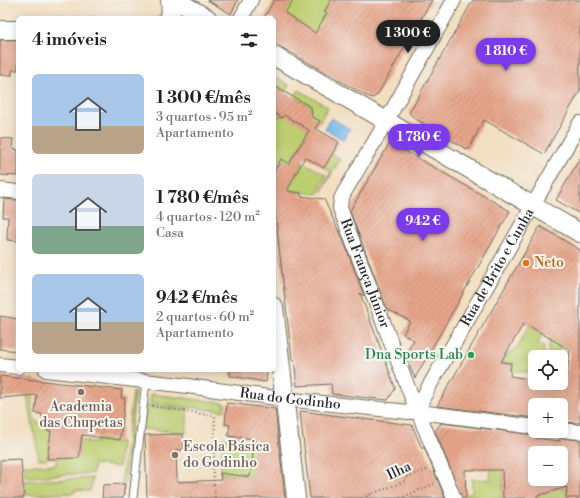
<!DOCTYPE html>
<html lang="pt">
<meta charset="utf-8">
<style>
body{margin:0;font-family:"Libre Bodoni",serif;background:#f2f2f2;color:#222;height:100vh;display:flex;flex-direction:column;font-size:15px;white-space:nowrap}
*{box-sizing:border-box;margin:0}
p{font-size:13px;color:#767676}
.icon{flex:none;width:22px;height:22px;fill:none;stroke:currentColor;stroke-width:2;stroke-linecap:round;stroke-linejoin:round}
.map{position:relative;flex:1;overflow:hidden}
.details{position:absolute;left:16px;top:16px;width:260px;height:356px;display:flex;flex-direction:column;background:#fff;border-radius:6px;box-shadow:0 2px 10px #0003}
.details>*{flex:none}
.tools{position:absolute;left:528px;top:350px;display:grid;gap:8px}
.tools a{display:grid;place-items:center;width:40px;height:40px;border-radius:6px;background:#fff;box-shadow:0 2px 10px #0003;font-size:20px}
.price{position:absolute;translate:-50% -34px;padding:0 9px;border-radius:14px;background:#7c3aed;color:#fff;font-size:13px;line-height:26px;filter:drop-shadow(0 1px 2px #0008)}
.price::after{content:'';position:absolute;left:50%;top:24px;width:12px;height:9px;margin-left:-6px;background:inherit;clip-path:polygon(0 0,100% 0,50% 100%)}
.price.selected{background:#222;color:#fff}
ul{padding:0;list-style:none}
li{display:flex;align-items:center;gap:12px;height:100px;padding:0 16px}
li span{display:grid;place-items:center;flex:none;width:112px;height:80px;border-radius:6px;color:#555}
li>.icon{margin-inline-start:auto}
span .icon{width:48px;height:48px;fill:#fffc;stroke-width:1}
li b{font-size:17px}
h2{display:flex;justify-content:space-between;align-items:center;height:48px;padding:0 16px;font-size:17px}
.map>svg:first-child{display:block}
</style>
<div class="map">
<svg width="580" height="498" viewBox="0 0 580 498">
<defs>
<pattern id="grass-dots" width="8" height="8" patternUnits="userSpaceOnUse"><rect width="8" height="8" fill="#bdce71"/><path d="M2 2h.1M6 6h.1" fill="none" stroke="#a3b162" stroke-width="1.8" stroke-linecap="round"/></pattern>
<pattern id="building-hatch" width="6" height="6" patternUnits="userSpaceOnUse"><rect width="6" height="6" fill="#e7a68b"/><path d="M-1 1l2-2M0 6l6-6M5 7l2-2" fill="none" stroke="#bb8772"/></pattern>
</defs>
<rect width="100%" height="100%" fill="#f6f6f2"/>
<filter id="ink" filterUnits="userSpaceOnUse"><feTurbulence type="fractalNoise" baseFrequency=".025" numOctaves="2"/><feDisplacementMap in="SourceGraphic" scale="8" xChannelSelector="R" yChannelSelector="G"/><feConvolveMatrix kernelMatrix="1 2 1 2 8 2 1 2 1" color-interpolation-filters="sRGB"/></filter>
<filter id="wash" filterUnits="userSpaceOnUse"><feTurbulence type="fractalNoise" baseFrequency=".012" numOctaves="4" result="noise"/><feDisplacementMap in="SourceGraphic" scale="16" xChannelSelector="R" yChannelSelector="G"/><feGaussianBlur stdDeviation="0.9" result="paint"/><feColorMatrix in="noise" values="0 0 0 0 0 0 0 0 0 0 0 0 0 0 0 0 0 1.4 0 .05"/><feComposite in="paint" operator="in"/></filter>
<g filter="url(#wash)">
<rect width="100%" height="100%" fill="#f2dec0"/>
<g fill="url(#grass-dots)" stroke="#747c4e">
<polygon points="145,405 188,409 186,433 143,429"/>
<polygon points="566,486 566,498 537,498 537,496"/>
</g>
<g fill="#bdce71" stroke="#747c4e">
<polygon points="293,0 325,0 330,3 324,12 332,17 315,33 285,13"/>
<polygon points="274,76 289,85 285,92 278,88 274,89"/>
<polygon points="299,90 328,107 320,121 315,119 289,164 281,159 274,190 274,109 276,111 275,114 282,118 284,115 311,110 311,106 294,97"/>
<polygon points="331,154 340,159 321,192 331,171 324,168"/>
<polygon points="303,162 326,175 317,194 292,191 289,187"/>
<polygon points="529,326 542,334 538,344 544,347 543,353 548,354 550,338 560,344 559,357 535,357 535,372 511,371 511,363 495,361 506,356 518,346"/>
<path d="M 24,379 L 35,380 C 33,394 28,411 38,423 L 48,424 L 47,430 L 51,431 L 53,416 L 62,442 L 50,440 L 47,459 L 39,459 Z"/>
<polygon points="133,392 135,392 125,484 121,484"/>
<polygon points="151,394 225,403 224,411 150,403"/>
<polygon points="498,433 501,434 503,498 478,498 477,495 470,498 464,498 463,495 472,493 472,479 490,480 491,470 497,470"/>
<polygon points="223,438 255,443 250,477 220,473"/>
<polygon points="97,439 121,442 119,467 94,464 93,473 25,477 24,465 56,465 56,458 81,440 96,443"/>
<polygon points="93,478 90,491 74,490 74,493 26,495 25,481"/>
</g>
<polygon fill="#76b7eb" stroke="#50718b" points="331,118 350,129 344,140 325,129"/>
<g id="blocks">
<g fill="url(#building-hatch)" fill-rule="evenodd">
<polygon points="207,0 238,0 231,14"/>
<polygon points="274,0 293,0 285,13 315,33 327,13 324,12 331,0 432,0 416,27 409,23 398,42 405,46 378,94 373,98 367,96 274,43 274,18 264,18"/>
<polygon points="473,0 580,0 580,91 544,154 484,120 468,150 414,118 409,113"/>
<polygon points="0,40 18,40 18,70 12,70 12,75 0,75"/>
<polygon points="274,86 311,107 312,117 320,121 315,128 339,142 324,168 305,157 287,191 301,193 300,196 324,199 339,232 340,231 364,296 360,293 395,387 395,389 388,400 332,394 331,384 297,386 294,359 292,359 275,212 274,213 274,172 281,159 289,164 309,130 284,115 282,118 274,113"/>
<polygon points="0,138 13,139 12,149 18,150 18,176 0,175"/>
<polygon points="389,144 393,144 510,211 415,378 405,355 414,340 403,334 410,321 387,309 350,211"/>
<polygon points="580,158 580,214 556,200"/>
<polygon points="4,199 18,200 18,241 7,240 8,217 3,217"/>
<path d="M 540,226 L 580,250 L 580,423 L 561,422 L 561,405 L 535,405 L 535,418 L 437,406 ZM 524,323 L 570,350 L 566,382 L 535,383 L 535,380 L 510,376 L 511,363 L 501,362 Z"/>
<polygon points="0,316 18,319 18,351 0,349"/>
<polygon points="230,370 267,370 266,382 230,376"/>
<polygon points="0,376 122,390 121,398 125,398 120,440 82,435 79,458 47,459 51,431 47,431 49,419 42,417 42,414 35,413 37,395 0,398"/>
<polygon points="227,403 275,409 285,498 147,498 145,435 183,434 184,450 176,450 177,482 221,480 220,473 250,477 255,439 228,436 230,425 225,424"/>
<polygon points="300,411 412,425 422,449 424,447 445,498 310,498"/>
<path d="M 441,423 L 535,435 L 535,438 L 560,441 L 560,438 L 580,440 L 580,498 L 566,498 L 567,487 L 537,496 L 537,498 L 503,498 L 502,470 L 465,470 L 466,498 L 462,498 L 435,431 ZM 535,453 L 561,453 L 561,479 L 535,479 Z"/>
<polygon points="21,459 24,498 0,498 0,460"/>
<polygon points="125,484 123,498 102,498 103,485"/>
</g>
</g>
</g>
<g filter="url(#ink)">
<use href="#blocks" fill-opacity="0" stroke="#716a5f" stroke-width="1"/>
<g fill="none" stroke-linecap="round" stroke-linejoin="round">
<defs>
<polyline id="service" points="133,498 146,381"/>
<g id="minor">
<path id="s1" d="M 454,0 L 379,134 L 345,191 L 341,199 L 340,208 L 412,398 L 419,412 L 423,424 L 454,498"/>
<polyline points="241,18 251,0"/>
<polyline points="0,190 18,192"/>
<polyline points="0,365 18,367"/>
<path id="s2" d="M 46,370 L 180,385 L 284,399 L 409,412 L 419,412 L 535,427"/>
<path id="s3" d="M 419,412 L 422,400 L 428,388 L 459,335 L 580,123"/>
<polyline points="561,430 580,432"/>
</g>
<g id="tertiary">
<polyline points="175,0 207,18"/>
<polyline points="168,18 171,14 170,0"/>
<polyline points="0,30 18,30"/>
<polyline points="274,56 580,233"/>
<polyline points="274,307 296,498"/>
</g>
</defs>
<use href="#service" stroke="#716a5f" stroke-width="9"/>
<use href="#minor" stroke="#716a5f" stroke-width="16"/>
<use href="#tertiary" stroke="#716a5f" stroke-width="20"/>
<g stroke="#716a5f" stroke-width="2.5" stroke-dasharray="1 3" stroke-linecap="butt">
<polyline points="152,406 215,416 213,472 215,498"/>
<polyline points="366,496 406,481 405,478 428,469"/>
<polyline points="400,498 434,484"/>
</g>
<use href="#service" stroke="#fff" stroke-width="7"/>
<use href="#minor" stroke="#fff" stroke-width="14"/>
<use href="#tertiary" stroke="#fff" stroke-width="18"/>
</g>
</g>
<circle fill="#e8710a" stroke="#f6f6f2" stroke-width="1.5" cx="526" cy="263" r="4"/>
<circle fill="#2e9e5b" stroke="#f6f6f2" stroke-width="1.5" cx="471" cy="355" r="4"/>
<g fill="#8d6e63" stroke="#f6f6f2" stroke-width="1.5">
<circle cx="81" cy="392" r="4"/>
<circle cx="175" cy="455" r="4"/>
</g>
<g text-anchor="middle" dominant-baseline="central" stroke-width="4" stroke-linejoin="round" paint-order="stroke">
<g font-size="14" fill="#c56008" stroke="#f6f6f2" text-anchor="start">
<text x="534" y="263">Neto</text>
</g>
<g font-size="14" fill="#2b2b2b" stroke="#f6f6f2">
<text stroke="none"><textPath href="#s3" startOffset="165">Rua de Brito e Cunha</textPath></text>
<text stroke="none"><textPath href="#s1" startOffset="308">Rua França Júnior</textPath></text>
<text stroke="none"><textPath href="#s2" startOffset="246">Rua do Godinho</textPath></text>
<text transform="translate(399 471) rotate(-25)">Ilha</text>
</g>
<g font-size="14" fill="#27864d" stroke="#f6f6f2" text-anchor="end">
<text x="463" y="355">Dna Sports Lab</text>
</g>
<g font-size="14" fill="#785e54" stroke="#f6f6f2">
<text x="81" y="407">Academia<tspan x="81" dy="16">das Chupetas</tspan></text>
<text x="183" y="447" text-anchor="start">Escola Básica<tspan x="183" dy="16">do Godinho</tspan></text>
</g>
</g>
</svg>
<div class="tools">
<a><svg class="icon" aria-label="locate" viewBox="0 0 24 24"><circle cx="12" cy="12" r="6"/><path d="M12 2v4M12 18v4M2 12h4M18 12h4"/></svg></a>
<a>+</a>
<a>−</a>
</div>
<b class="price selected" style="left:408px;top:54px">1 300 €</b>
<b class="price" style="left:506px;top:72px">1 810 €</b>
<b class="price" style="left:419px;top:158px">1 780 €</b>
<b class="price" style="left:423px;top:242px">942 €</b>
<section class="details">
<h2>4 imóveis<svg class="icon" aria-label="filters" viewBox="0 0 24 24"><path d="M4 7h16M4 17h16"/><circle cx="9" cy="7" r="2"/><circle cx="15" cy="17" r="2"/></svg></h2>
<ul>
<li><span style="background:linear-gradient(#a9c7e8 65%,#b9a48a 0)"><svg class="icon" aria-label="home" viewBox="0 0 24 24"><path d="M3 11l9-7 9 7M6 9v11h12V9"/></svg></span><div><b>1 300 €/mês</b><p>3 quartos · 95 m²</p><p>Apartamento</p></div></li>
<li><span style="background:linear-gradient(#c9d6e8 65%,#7fa58c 0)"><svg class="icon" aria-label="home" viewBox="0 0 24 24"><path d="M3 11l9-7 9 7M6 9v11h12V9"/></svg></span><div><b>1 780 €/mês</b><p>4 quartos · 120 m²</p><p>Casa</p></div></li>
<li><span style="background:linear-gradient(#a9c7e8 60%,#b9a48a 0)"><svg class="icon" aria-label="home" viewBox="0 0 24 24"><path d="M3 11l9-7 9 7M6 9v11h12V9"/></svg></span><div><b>942 €/mês</b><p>2 quartos · 60 m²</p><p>Apartamento</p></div></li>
</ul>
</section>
</div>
